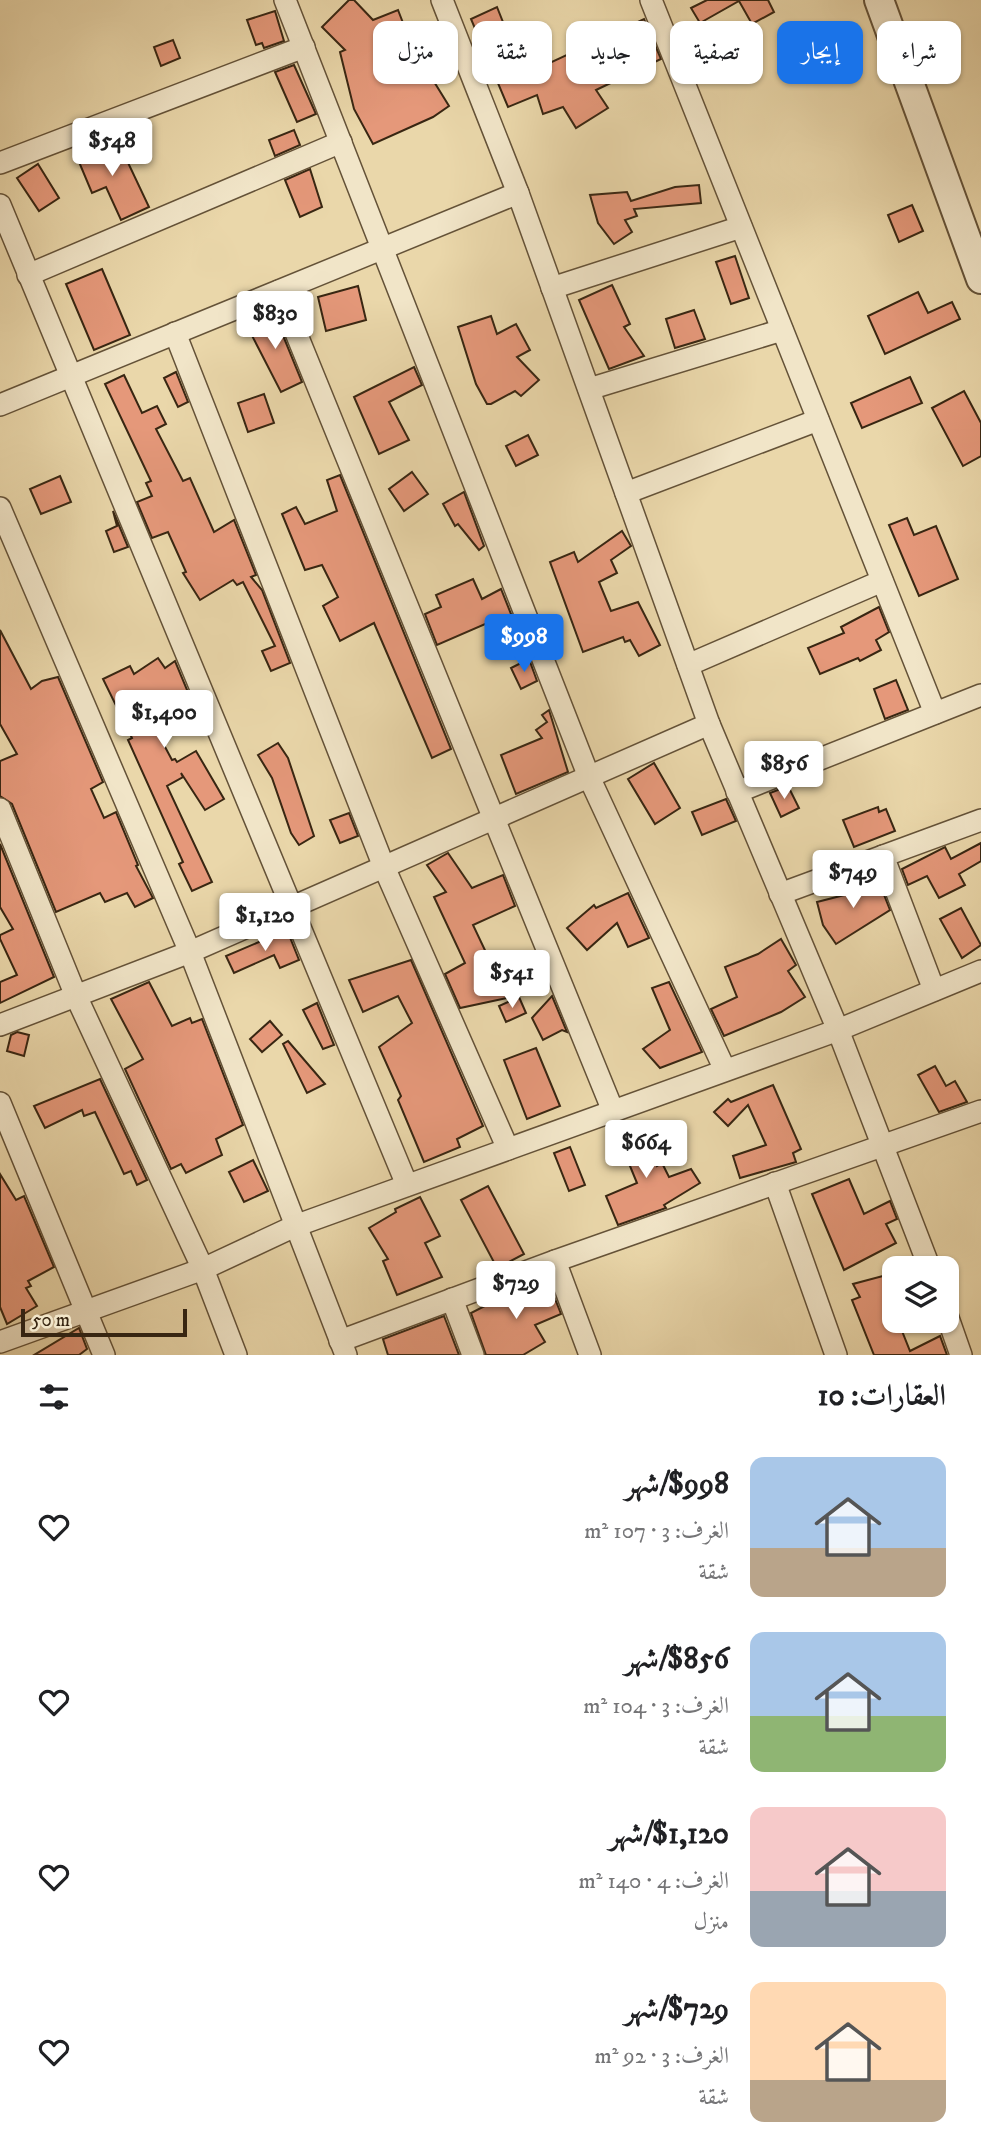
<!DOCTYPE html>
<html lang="ar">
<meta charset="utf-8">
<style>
body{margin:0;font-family:"IM FELL DW Pica",Amiri,serif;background:#f2f2f2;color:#202124;direction:rtl;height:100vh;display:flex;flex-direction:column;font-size:26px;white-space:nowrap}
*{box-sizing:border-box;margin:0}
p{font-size:23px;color:#757577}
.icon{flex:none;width:38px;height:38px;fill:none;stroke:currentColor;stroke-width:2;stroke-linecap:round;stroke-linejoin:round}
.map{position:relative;height:1355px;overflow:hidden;direction:ltr}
.sheet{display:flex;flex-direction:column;background:#fff;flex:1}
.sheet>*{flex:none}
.guide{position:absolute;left:21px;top:21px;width:940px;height:63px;direction:rtl;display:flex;gap:14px}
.tools{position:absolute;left:882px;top:1256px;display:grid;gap:14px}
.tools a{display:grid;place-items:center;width:77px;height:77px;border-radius:14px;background:#fff;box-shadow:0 2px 5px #0004;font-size:35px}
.scale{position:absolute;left:21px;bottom:18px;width:166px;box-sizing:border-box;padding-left:7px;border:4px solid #382612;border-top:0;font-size:19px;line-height:24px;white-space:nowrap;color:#382612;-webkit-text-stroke:5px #f1e5c8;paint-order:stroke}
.price{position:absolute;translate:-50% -60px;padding:0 16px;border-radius:7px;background:#fff;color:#222;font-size:23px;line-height:46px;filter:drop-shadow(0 2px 4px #0008)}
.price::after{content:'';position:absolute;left:50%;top:42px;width:21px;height:16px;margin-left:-10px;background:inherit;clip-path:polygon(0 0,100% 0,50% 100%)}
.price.current{background:#1a73e8;color:#fff}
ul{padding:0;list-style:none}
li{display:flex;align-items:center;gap:21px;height:175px;padding:0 35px}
li span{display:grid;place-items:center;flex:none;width:196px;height:140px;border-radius:14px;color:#555}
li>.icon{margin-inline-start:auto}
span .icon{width:84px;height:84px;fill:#fffc;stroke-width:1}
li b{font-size:30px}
h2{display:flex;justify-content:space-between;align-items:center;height:84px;padding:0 35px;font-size:30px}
.chip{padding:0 24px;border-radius:14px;background:#fff;box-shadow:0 2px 5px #0004;font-size:24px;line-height:63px}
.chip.current{background:#1a73e8;color:#fff}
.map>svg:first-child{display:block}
</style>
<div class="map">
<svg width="981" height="1355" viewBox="0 0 981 1355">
<rect width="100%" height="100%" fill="#ead7aa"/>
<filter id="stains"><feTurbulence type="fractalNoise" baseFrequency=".00286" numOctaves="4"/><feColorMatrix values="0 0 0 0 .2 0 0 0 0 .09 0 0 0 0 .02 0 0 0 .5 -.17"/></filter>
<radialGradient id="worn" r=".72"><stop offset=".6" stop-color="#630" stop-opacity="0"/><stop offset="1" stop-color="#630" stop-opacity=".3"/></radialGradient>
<g fill="#e5987a" stroke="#382612" stroke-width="2">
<polygon points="349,0 354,0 373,20 398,10 412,46 449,106 433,117 373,144 354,109 340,52 345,50 322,27"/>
<polygon points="707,0 768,0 774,12 752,24 739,1 700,23 691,8"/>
<polygon points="497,7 524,75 644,19 661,59 596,90 608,108 576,128 563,107 543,114 537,95 508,107 471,19"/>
<polygon points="275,11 284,41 264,48 262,43 256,45 247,20"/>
<polygon points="173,40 180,58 161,66 154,47"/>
<polygon points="294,65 316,114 297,122 275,72"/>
<polygon points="294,130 300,145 275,156 269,140"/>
<polygon points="101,139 108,158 123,152 149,207 121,220 106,187 92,193 74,150"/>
<polygon points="38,164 59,198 39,211 17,178"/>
<polygon points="310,169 322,207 300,217 285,180"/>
<polygon points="699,185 701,203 634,209 637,216 625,220 632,232 614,244 598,223 590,195 627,192 631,201 675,187"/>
<polygon points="912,205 923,231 899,242 888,215"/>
<polygon points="735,256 749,298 731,304 716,262"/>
<polygon points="102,269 130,335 94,350 66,284"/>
<polygon points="612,285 630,324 624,327 644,356 609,369 579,300"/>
<polygon points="358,286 366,320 326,331 318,297"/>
<polygon points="918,292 928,313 952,302 960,319 885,354 868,316"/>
<polygon points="694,310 705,339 675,348 666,319"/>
<polygon points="273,311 302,382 281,392 246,324"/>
<polygon points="491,316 497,334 516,324 530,350 517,357 539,380 521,396 515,391 491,404 487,404 476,384 458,327"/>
<polygon points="414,367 422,385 389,402 409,440 379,454 354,397"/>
<polygon points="176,372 188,402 178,407 164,378"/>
<polygon points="124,375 142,413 157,406 166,424 156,429 183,481 190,478 214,532 234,520 256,575 251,577 262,590 290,663 271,671 262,651 275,646 243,582 237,585 233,580 200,600 183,573 186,572 168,532 152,538 137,502 152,496 146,483 151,481 105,384"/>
<polygon points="910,377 922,403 862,428 851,403"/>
<polygon points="964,391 981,423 981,456 963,466 932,408"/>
<polygon points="264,394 274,423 248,432 238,403"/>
<polygon points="528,435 538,455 516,466 506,446"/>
<polygon points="412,472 428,494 404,511 389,489"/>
<polygon points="340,475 451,749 432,758 374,623 340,641 323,606 338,597 322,565 305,570 282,514 296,507 305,524 337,511 327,480"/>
<polygon points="60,476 71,502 41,514 30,489"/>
<polygon points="464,492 484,546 479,550 458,524 455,526 443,504"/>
<polygon points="113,511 128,547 114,552 106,531 117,526"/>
<polygon points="907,518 914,535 936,526 958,579 919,596 889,525"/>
<polygon points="622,531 631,546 611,560 617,573 599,582 611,611 638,602 660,645 639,656 630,640 625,642 623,637 583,652 550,562 574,552 578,562"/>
<polygon points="473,579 482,599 501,589 513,619 496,628 492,621 437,645 425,614 441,607 436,595"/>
<polygon points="879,607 889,632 876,640 881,650 860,661 858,658 820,674 808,648 844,633 841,627"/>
<polygon points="0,630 31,689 42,681 58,677 103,782 91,789 104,818 116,812 138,865 136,866 153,898 135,907 127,893 105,902 100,893 56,912 12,804 0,796 0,761 17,754 0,724"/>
<polygon points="158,658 165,668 175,661 195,709 156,730 172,760 175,759 177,762 196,751 224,799 205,810 181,773 183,777 167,786 212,882 192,891 179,864 183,862 128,740 132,738 103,679 130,666 134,674"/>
<polygon points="529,659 537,681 521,689 511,668"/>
<polygon points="896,680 908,710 885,719 874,689"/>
<polygon points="549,710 568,772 516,794 501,755 542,738 536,730 547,722 542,715"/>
<polygon points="278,743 288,758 314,836 299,845 291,833 272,778 258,755"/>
<polygon points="654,763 680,808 655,824 628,779"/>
<polygon points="788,786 799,808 781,817 770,793"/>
<polygon points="726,799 736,821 702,835 692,812"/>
<polygon points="878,807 879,812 886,809 895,831 854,847 843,820"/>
<polygon points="349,813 358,836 340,843 330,820"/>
<polygon points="981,843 981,861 959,874 965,885 939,898 927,876 908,885 902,869 945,847 951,859"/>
<polygon points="0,844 54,977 0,1003 0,982 17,975 0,939 0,935 13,929 0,907"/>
<polygon points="448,853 472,888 503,875 515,906 473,925 491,963 499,962 507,998 460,1008 445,974 465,963 434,897 446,892 427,865"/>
<polygon points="877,877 890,910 836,944 823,925 817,902 856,892 854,888"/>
<polygon points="628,893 649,938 628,947 617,923 587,950 567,928 594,905 596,908"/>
<polygon points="961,908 981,945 962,958 940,919"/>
<polygon points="287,930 299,960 280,968 274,955 234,973 226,956"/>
<polygon points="781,939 796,965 788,971 805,997 781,1012 724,1036 711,1009 737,997 725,967 758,954"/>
<polygon points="411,960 483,1126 457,1139 460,1147 424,1162 398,1100 401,1096 379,1047 412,1023 398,996 363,1012 349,980"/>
<polygon points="149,982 172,1026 190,1018 192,1023 202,1019 243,1125 216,1139 222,1155 186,1173 181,1164 171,1169 125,1069 143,1059 111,999"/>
<polygon points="669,982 702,1052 660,1068 643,1049 670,1030 652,988"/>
<polygon points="552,996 567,1032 562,1030 543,1040 532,1018"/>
<polygon points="519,997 526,1013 506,1022 499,1006"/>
<polygon points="317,1003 334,1045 323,1049 303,1010"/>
<polygon points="270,1021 282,1035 262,1052 250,1039"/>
<polygon points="17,1032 29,1035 24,1056 7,1051 11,1035"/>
<polygon points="288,1041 325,1084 307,1093 283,1044"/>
<polygon points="536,1048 560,1106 527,1119 504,1060"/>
<polygon points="935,1066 946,1086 955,1081 967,1102 939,1112 918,1075"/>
<polygon points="100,1079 147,1180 137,1185 131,1171 124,1174 95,1112 84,1116 82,1110 45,1128 34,1106"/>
<polygon points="773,1085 801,1149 793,1153 796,1162 740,1178 733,1156 766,1145 748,1105 728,1126 714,1112 728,1099 731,1102"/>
<polygon points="641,1123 657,1166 662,1163 669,1177 691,1169 700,1183 664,1205 666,1208 618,1225 606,1196 637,1183 616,1132"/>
<polygon points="570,1147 585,1185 569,1191 554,1153"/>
<polygon points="253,1160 268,1191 244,1202 229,1172"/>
<polygon points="0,1174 16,1200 24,1196 54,1267 28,1281 31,1286 26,1288 37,1306 7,1324 0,1307"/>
<polygon points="849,1179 864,1214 890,1201 897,1219 886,1224 896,1243 844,1270 812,1194"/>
<polygon points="488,1186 524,1254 497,1268 461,1200"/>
<polygon points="420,1197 440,1236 425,1243 442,1277 397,1295 383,1261 388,1259 369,1228 396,1212 395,1209"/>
<polygon points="894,1273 894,1321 898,1321 910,1351 940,1336 947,1355 874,1355 852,1300 860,1297 853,1284"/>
<polygon points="548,1281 561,1314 535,1325 545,1342 523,1355 486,1355 471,1313 520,1288 522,1291"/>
<polygon points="444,1316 459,1355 388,1355 383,1339"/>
<polygon points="79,1328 87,1349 79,1355 34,1355"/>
</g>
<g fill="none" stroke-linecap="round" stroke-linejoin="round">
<defs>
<g id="minor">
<polyline points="285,0 589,777 725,1070"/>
<polyline points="442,0 518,193 709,724 838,1030 930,1269"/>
<polyline points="651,0 935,713"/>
<polyline points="0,163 304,47"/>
<polyline points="0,205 407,1185"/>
<polyline points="28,275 341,142"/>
<polyline points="552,288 741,227"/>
<polyline points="279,291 613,1111"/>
<polyline points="175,333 384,867 508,1149"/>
<polyline points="589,389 782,330"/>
<polyline points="0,405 518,193"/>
<polyline points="626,493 818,420"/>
<polyline points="0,508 190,952 346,1355"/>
<polyline points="688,665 882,581"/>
<polyline points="737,792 981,695"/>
<polyline points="0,809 76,996 203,1269 236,1355"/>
<polyline points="883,856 934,990"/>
<polyline points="780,894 981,820"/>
<polyline points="0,1025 190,952 709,724"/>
<polyline points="0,1103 104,1355"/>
<polyline points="775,1183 836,1355"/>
<polyline points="555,1261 590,1355"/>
<polyline points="452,1299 473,1355"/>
<polyline points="947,1315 961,1355"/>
<polyline points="340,1341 555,1261 981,1111"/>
<polyline points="0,1342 203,1269 295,1226 838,1030 981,971"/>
</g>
<polyline id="tertiary" points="879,0 981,279"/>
</defs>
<use href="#minor" stroke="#645238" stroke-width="24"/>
<use href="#tertiary" stroke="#645238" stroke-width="32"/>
<use href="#minor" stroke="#f1e5c8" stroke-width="21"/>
<use href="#tertiary" stroke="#f1e5c8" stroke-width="28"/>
</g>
<rect width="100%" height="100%" filter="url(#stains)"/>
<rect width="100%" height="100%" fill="url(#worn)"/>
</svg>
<div class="tools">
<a><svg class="icon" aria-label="layers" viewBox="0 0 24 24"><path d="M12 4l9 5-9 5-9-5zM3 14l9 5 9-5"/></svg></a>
</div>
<div class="scale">50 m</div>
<b class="price" style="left:112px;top:178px">$548</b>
<b class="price" style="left:275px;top:351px">$830</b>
<b class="price current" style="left:524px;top:674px">$998</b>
<b class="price" style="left:164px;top:750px">$1,400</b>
<b class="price" style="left:784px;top:801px">$856</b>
<b class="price" style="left:853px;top:910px">$749</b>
<b class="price" style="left:265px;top:953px">$1,120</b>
<b class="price" style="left:512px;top:1010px">$541</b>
<b class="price" style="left:646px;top:1180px">$664</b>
<b class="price" style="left:516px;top:1321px">$729</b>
<div class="guide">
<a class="chip">شراء</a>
<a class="chip current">إيجار</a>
<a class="chip">تصفية</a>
<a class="chip">جديد</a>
<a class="chip">شقة</a>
<a class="chip">منزل</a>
</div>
</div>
<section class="sheet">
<h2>العقارات: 10<svg class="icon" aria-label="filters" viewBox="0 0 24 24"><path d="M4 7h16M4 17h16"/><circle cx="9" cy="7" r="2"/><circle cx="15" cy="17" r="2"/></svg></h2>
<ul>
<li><span style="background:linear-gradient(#a9c7e8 65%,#b9a48a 0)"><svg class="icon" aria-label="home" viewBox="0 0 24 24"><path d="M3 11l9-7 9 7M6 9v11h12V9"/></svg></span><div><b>$998/شهر</b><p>الغرف: 3 · 107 m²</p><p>شقة</p></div><svg class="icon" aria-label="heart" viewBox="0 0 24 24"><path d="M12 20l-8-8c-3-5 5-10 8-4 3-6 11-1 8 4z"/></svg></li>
<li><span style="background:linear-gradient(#a9c7e8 60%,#8fb573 0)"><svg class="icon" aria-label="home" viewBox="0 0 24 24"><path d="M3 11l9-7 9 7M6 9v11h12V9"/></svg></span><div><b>$856/شهر</b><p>الغرف: 3 · 104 m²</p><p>شقة</p></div><svg class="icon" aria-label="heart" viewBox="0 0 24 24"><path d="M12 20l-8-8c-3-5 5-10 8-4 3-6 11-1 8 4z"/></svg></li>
<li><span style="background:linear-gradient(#f6c9c9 60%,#9aa5b1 0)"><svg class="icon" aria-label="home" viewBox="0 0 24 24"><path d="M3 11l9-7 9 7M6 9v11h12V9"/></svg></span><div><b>$1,120/شهر</b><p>الغرف: 4 · 140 m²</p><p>منزل</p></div><svg class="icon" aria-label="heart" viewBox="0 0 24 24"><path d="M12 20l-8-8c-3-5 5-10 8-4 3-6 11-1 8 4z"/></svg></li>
<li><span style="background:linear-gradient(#ffd9b3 70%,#b9a48a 0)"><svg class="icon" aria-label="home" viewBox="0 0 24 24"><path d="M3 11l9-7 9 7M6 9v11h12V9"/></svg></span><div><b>$729/شهر</b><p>الغرف: 3 · 92 m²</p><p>شقة</p></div><svg class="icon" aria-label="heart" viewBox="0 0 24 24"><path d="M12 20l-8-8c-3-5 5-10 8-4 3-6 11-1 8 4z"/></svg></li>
</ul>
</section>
